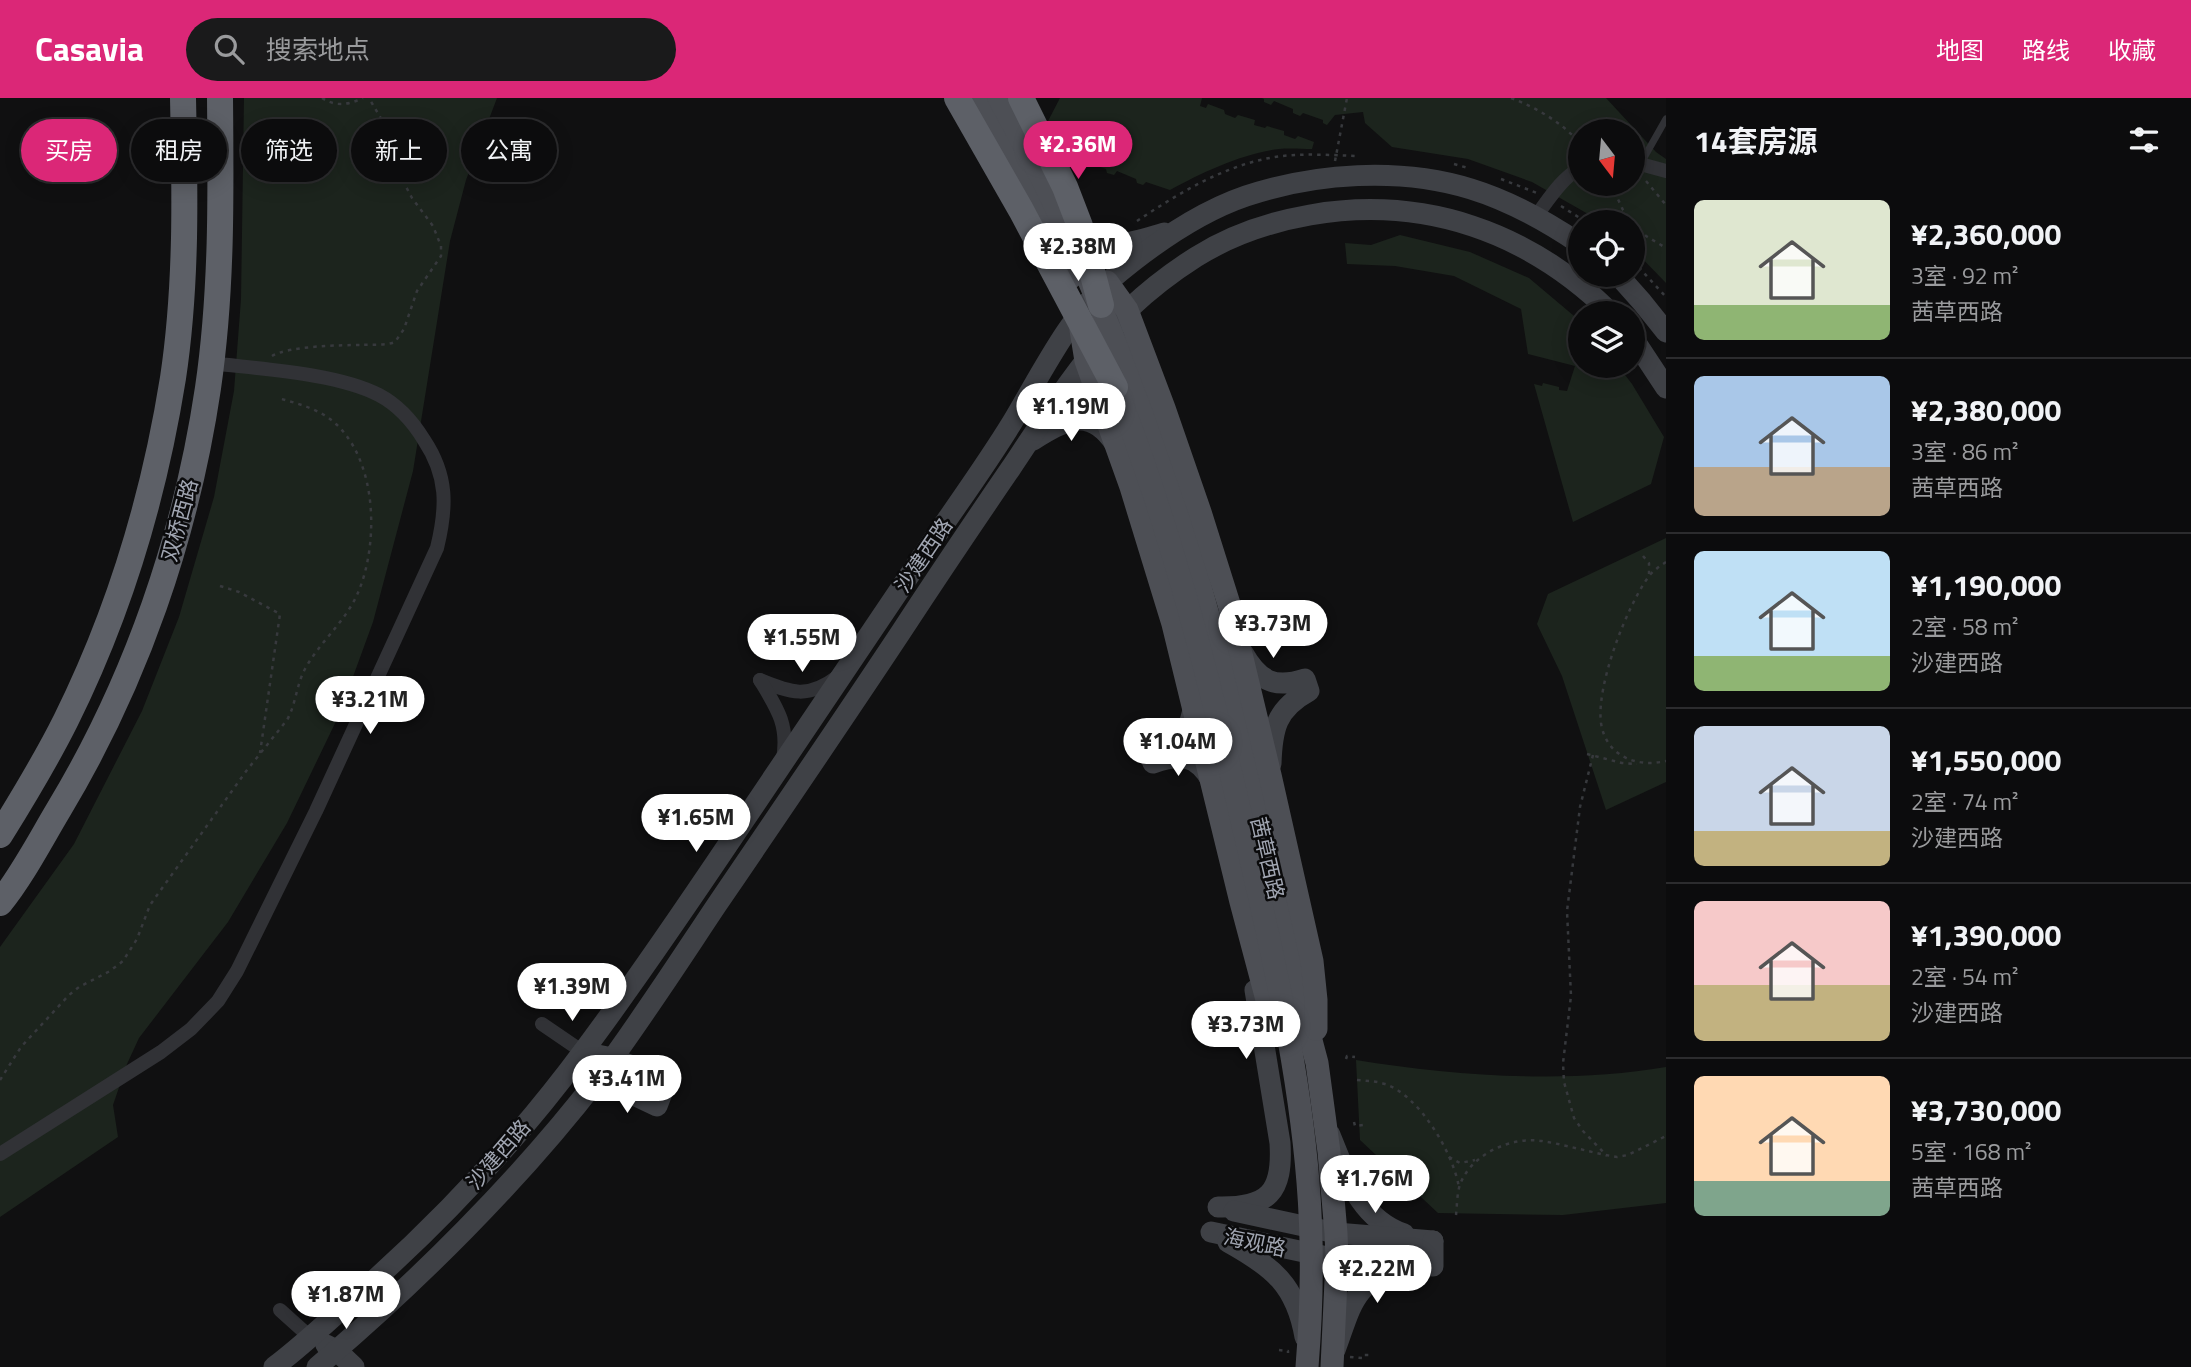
<!DOCTYPE html>
<html lang="zh">
<meta charset="utf-8">
<style>
body{margin:0;font-family:"Titillium Web","Noto Sans SC",sans-serif;background:#1a1a1b;color:#f1f3f6;height:100vh;display:flex;flex-direction:column;font-size:26px;white-space:nowrap}
*{box-sizing:border-box;margin:0}
p{font-size:23px;color:#9a9b9d}
.icon{flex:none;width:38px;height:38px;fill:none;stroke:currentColor;stroke-width:2;stroke-linecap:round;stroke-linejoin:round}
.map{position:relative;flex:1;overflow:hidden}
.sheet{display:flex;flex-direction:column;background:#0c0c0d;width:525px}
.sheet>*{flex:none}
.hud{position:absolute;left:21px;top:21px;width:665px;height:63px;display:flex;gap:14px}
.needle{width:46px;rotate:164deg}
.controls{position:absolute;left:1568px;top:21px;display:grid;gap:14px}
.controls a{display:grid;place-items:center;width:77px;height:77px;border-radius:50%;background:#0c0c0d;box-shadow:0 4px 18px #0003,0 0 0 2px #2c2c2e;font-size:35px}
.price{position:absolute;translate:-50% -60px;padding:0 16px;border-radius:24px;background:#fff;color:#222;font-size:23px;line-height:46px;filter:drop-shadow(0 2px 4px #0008)}
.price::after{content:'';position:absolute;left:50%;top:42px;width:21px;height:16px;margin-left:-10px;background:inherit;clip-path:polygon(0 0,100% 0,50% 100%)}
.price.selected{background:#db2777;color:#fff}
ul{padding:0;list-style:none}
li{display:flex;align-items:center;gap:21px;height:175px;padding:0 28px}
li+li{border-top:2px solid #2c2c2e}
li span{display:grid;place-items:center;flex:none;width:196px;height:140px;border-radius:10px;color:#555}
li>.icon{margin-inline-start:auto}
span .icon{width:84px;height:84px;fill:#fffc;stroke-width:1}
li b{font-size:30px}
h2{display:flex;justify-content:space-between;align-items:center;height:84px;padding:0 28px;font-size:30px}
.chip{padding:0 24px;border-radius:32px;background:#0c0c0d;box-shadow:0 4px 18px #0003,0 0 0 2px #2c2c2e;font-size:24px;line-height:63px}
.chip.selected{background:#db2777;color:#fff}
header{display:flex;align-items:center;gap:42px;box-sizing:border-box;height:98px;padding:0 35px;background:#db2777;color:#fff}
header strong{font-size:33px}
nav{display:flex;gap:38px;margin-inline-start:auto;font-size:24px}
.search{width:490px;height:63px;background:#1a1a1b;display:flex;align-items:center;gap:18px;box-sizing:border-box;padding:0 24px;border-radius:38px;color:#9a9b9d;font-size:26px}
main{display:flex;flex:1;min-height:0}
.map>svg:first-child{display:block}
</style>
<header>
<strong>Casavia</strong>
<div class="search"><svg class="icon" aria-label="search" viewBox="0 0 24 24"><circle cx="10" cy="10" r="6"/><path d="M15 15l6 6"/></svg>搜索地点</div>
<nav><a>地图</a><a>路线</a><a>收藏</a></nav>
</header>
<main>
<div class="map">
<svg width="1666" height="1269" viewBox="0 0 1666 1269">
<rect width="100%" height="100%" fill="#101011"/>
<g fill="#1c241d" fill-rule="evenodd">
<polygon points="244,0 497,0 466,82 450,143 413,373 373,524 339,617 287,725 228,824 139,940 127,966 113,1007 118,1039 0,1119 0,849 74,746 142,613 179,519 214,399 234,293 241,201"/>
<path d="M 1060,0 L 1202,0 L 1200,8 L 1206,10 L 1208,6 L 1224,12 L 1225,16 L 1235,20 L 1238,17 L 1255,22 L 1254,27 L 1265,30 L 1267,28 L 1284,33 L 1284,37 L 1295,41 L 1298,38 L 1314,44 L 1312,51 C 1302,51 1290,50 1279,51 C 1243,55 1201,75 1170,92 L 1146,84 L 1143,87 L 1137,85 L 1136,81 L 1117,73 L 1114,77 L 1107,75 L 1106,71 L 1086,64 L 1083,67 L 1080,67 L 1077,79 L 1067,61 L 1073,47 L 1047,25 Z"/>
<path d="M 1262,0 L 1606,0 L 1656,54 L 1666,61 L 1666,185 L 1633,151 L 1633,124 L 1599,124 L 1588,116 L 1532,84 L 1468,61 L 1392,49 L 1365,25 L 1363,14 L 1335,17 L 1327,27 L 1323,25 L 1323,22 L 1303,15 L 1300,18 L 1293,15 L 1293,11 L 1274,3 L 1271,7 L 1264,4 L 1264,1 ZM 1580,33 L 1633,33 L 1633,86 L 1580,86 Z"/>
<polygon points="1400,137 1470,154 1529,180 1580,223 1580,268 1618,268 1632,286 1664,339 1651,386 1573,424 1534,286 1542,288 1543,285 1559,289 1559,292 1567,293 1575,268 1528,256 1521,211 1454,178 1395,168 1347,166 1345,145 1371,147"/>
<polygon points="1666,440 1666,684 1606,712 1562,578 1537,526 1548,496"/>
<path d="M 1356,962 C 1454,978 1567,986 1666,969 L 1666,1105 L 1563,1117 L 1438,1115 L 1360,1042 Z"/>
</g>
<g fill="none" stroke-linecap="round" stroke-linejoin="round">
<g stroke="#37393d" stroke-width="2.5" stroke-dasharray="3.5 5" stroke-linecap="butt">
<path d="M 322,0 C 336,9 348,7 363,0"/>
<path d="M 1511,0 C 1537,10 1561,24 1580,45"/>
<polyline points="1335,63 1347,0"/>
<polyline points="1454,66 1468,70"/>
<polyline points="1501,81 1537,95"/>
<polyline points="1646,83 1666,107"/>
<polyline points="1611,86 1623,112 1632,124"/>
<polyline points="1561,108 1586,124"/>
<path d="M 1137,123 C 1179,95 1225,67 1275,59 C 1301,55 1330,57 1357,58"/>
<polyline points="1633,125 1646,138 1666,150"/>
<polyline points="1633,163 1666,199"/>
<path d="M 272,258 C 288,248 341,247 362,247 C 373,246 385,248 395,244 L 404,231 L 417,193 L 441,158 L 441,148 L 433,128 L 412,100 L 403,83 L 383,24 L 369,0"/>
<polyline points="1643,458 1649,465 1649,476"/>
<path d="M 1666,464 C 1660,468 1654,472 1649,478 C 1627,508 1596,587 1601,625 C 1606,658 1636,670 1666,663"/>
<polyline points="220,488 239,494 280,516 260,655"/>
<polyline points="1587,656 1622,665 1637,666"/>
<polyline points="1593,657 1580,709 1567,813 1571,898 1563,965 1564,984 1574,1020 1583,1033 1607,1058"/>
<polyline points="1346,961 1347,958 1355,959"/>
<path d="M 0,982 L 21,949 L 69,897 L 79,889 L 110,873 L 123,863 L 137,841 L 150,807 L 247,672 L 287,622 C 296,606 296,588 305,571 C 319,545 344,525 357,497 C 379,448 378,365 336,326 C 320,311 299,306 278,300"/>
<path d="M 1357,982 C 1367,983 1376,983 1385,986 C 1419,997 1454,1056 1459,1090"/>
<polyline points="1354,1024 1355,1028 1363,1027"/>
<polyline points="1449,1059 1460,1065 1475,1062"/>
<path d="M 1456,1117 C 1457,1108 1457,1098 1459,1090 C 1468,1057 1511,1038 1542,1043 C 1567,1047 1592,1055 1617,1059 L 1628,1057 L 1666,1038"/>
<polyline points="1279,1252 1288,1253 1288,1255"/>
<polyline points="1350,1259 1362,1260 1363,1257 1371,1257"/>
</g>
<polyline stroke="#313236" stroke-width="7" points="1641,65 1666,21"/>
<g stroke="#313236" stroke-width="14">
<polyline points="1633,64 1666,73"/>
<path d="M 1536,118 C 1549,101 1561,81 1580,70"/>
<path d="M 760,582 C 791,595 808,601 837,579"/>
<path d="M 760,582 C 777,610 789,627 783,661"/>
<polyline points="542,926 583,954"/>
<path d="M 0,1056 L 161,954 L 191,931 L 218,903 L 237,873 L 316,713 L 437,450 C 447,409 448,378 424,342 C 413,324 398,307 379,297 C 337,275 259,271 211,265"/>
<polyline points="280,1212 310,1239"/>
</g>
<g stroke="#3f4146" stroke-width="21">
<path d="M 1075,134 L 1079,132 C 1111,154 1130,145 1164,135"/>
<polyline points="1618,177 1642,204 1666,234"/>
<polyline points="1633,240 1666,290"/>
<path d="M 1033,342 C 1065,322 1090,308 1115,346"/>
<path d="M 1243,555 C 1259,583 1274,591 1305,581 L 1309,593 C 1276,611 1272,631 1271,666"/>
<path d="M 1193,604 C 1194,634 1174,645 1150,657 L 1153,665 C 1179,656 1196,656 1211,682"/>
<polygon points="583,954 612,960 667,982 657,1008 598,980"/>
<path d="M 1330,1037 C 1347,1078 1359,1120 1404,1136"/>
<path d="M 1218,1109 C 1269,1110 1283,1094 1280,1045 L 1255,892"/>
<polyline points="1234,1113 1336,1135 1433,1143"/>
<polyline points="1211,1134 1337,1161 1433,1168 1433,1143"/>
<path d="M 1228,1144 C 1273,1169 1296,1187 1305,1239"/>
<polyline points="326,1247 336,1252 354,1269"/>
<path d="M 1335,1252 C 1351,1210 1353,1180 1404,1172"/>
<path d="M 274,1269 C 302,1248 327,1224 353,1201 C 439,1126 517,1043 585,951 C 638,880 688,806 737,733 C 799,641 861,549 923,457 C 953,412 985,369 1013,323 C 1040,278 1070,217 1109,183 C 1149,149 1196,115 1246,98 C 1315,75 1400,69 1471,91 C 1510,103 1546,123 1580,146"/>
<path d="M 317,1269 C 416,1185 520,1082 599,979 C 640,924 678,865 716,808 C 778,717 840,626 901,534 C 937,479 974,424 1011,370 C 1039,328 1067,285 1098,247 C 1108,235 1118,221 1129,211 C 1148,193 1174,173 1196,159 C 1231,137 1270,124 1310,117 C 1424,97 1529,134 1611,215"/>
</g>
<g stroke="#4d4f55" stroke-width="23">
<polyline points="979,0 1026,88 1070,180"/>
<polyline points="999,0 1042,80 1072,143 1132,283 1182,424 1224,574 1300,901 1317,965 1329,1054 1336,1135 1337,1161 1332,1269"/>
<polyline points="1107,184 1127,212 1164,310 1200,414 1229,506 1270,677 1312,863 1316,902 1316,931"/>
<polyline points="1081,232 1086,263 1131,389 1173,526 1241,804 1270,913"/>
<path d="M 1109,273 C 1167,416 1205,564 1240,714 C 1268,836 1298,959 1308,1084 C 1313,1145 1312,1208 1307,1269"/>
</g>
<g stroke="#5d6067" stroke-width="26">
<polyline points="957,0 1021,112 1115,289"/>
<polyline points="1021,0 1065,89 1080,128 1101,207"/>
<path d="M 0,737 C 23,700 46,662 66,622 C 119,515 154,399 173,280 C 187,187 185,93 183,0"/>
<path d="M 0,805 C 22,778 41,741 59,711 C 136,583 186,438 208,290 C 222,194 221,97 220,0"/>
</g>
</g>
<g text-anchor="middle" dominant-baseline="central" stroke-width="5" stroke-linejoin="round" paint-order="stroke">
<g font-size="21" fill="#a1a6b2" stroke="#0b0b0c">
<text transform="translate(179 422) rotate(-75)">双桥西路</text>
<text transform="translate(923 457) rotate(-56)">沙建西路</text>
<text transform="translate(1268 760) rotate(77)">茜草西路</text>
<text transform="translate(498 1056) rotate(-49)">沙建西路</text>
<text transform="translate(1255 1144) rotate(12)">海观路</text>
</g>
</g>
</svg>
<div class="controls">
<a><svg class="needle" viewBox="-14 -14 28 28"><path d="M0-13l5 13h-10z" fill="#e53935"/><path d="M0 13l5-13h-10z" fill="#9a9b9d"/></svg></a>
<a><svg class="icon" aria-label="locate" viewBox="0 0 24 24"><circle cx="12" cy="12" r="6"/><path d="M12 2v4M12 18v4M2 12h4M18 12h4"/></svg></a>
<a><svg class="icon" aria-label="layers" viewBox="0 0 24 24"><path d="M12 4l9 5-9 5-9-5zM3 14l9 5 9-5"/></svg></a>
</div>
<b class="price selected" style="left:1078px;top:83px">¥2.36M</b>
<b class="price" style="left:1078px;top:185px">¥2.38M</b>
<b class="price" style="left:1071px;top:345px">¥1.19M</b>
<b class="price" style="left:1273px;top:562px">¥3.73M</b>
<b class="price" style="left:802px;top:576px">¥1.55M</b>
<b class="price" style="left:370px;top:638px">¥3.21M</b>
<b class="price" style="left:1178px;top:680px">¥1.04M</b>
<b class="price" style="left:696px;top:756px">¥1.65M</b>
<b class="price" style="left:572px;top:925px">¥1.39M</b>
<b class="price" style="left:1246px;top:963px">¥3.73M</b>
<b class="price" style="left:627px;top:1017px">¥3.41M</b>
<b class="price" style="left:1375px;top:1117px">¥1.76M</b>
<b class="price" style="left:1377px;top:1207px">¥2.22M</b>
<b class="price" style="left:346px;top:1233px">¥1.87M</b>
<div class="hud">
<a class="chip selected">买房</a>
<a class="chip">租房</a>
<a class="chip">筛选</a>
<a class="chip">新上</a>
<a class="chip">公寓</a>
</div>
</div>
<section class="sheet">
<h2>14套房源<svg class="icon" aria-label="filters" viewBox="0 0 24 24"><path d="M4 7h16M4 17h16"/><circle cx="9" cy="7" r="2"/><circle cx="15" cy="17" r="2"/></svg></h2>
<ul>
<li><span style="background:linear-gradient(#dfe7d0 75%,#8fb573 0)"><svg class="icon" aria-label="home" viewBox="0 0 24 24"><path d="M3 11l9-7 9 7M6 9v11h12V9"/></svg></span><div><b>¥2,360,000</b><p>3室 · 92 m²</p><p>茜草西路</p></div></li>
<li><span style="background:linear-gradient(#a9c7e8 65%,#b9a48a 0)"><svg class="icon" aria-label="home" viewBox="0 0 24 24"><path d="M3 11l9-7 9 7M6 9v11h12V9"/></svg></span><div><b>¥2,380,000</b><p>3室 · 86 m²</p><p>茜草西路</p></div></li>
<li><span style="background:linear-gradient(#bfe0f5 75%,#8fb573 0)"><svg class="icon" aria-label="home" viewBox="0 0 24 24"><path d="M3 11l9-7 9 7M6 9v11h12V9"/></svg></span><div><b>¥1,190,000</b><p>2室 · 58 m²</p><p>沙建西路</p></div></li>
<li><span style="background:linear-gradient(#c9d6e8 75%,#c2b280 0)"><svg class="icon" aria-label="home" viewBox="0 0 24 24"><path d="M3 11l9-7 9 7M6 9v11h12V9"/></svg></span><div><b>¥1,550,000</b><p>2室 · 74 m²</p><p>沙建西路</p></div></li>
<li><span style="background:linear-gradient(#f6c9c9 60%,#c2b280 0)"><svg class="icon" aria-label="home" viewBox="0 0 24 24"><path d="M3 11l9-7 9 7M6 9v11h12V9"/></svg></span><div><b>¥1,390,000</b><p>2室 · 54 m²</p><p>沙建西路</p></div></li>
<li><span style="background:linear-gradient(#ffd9b3 75%,#7fa58c 0)"><svg class="icon" aria-label="home" viewBox="0 0 24 24"><path d="M3 11l9-7 9 7M6 9v11h12V9"/></svg></span><div><b>¥3,730,000</b><p>5室 · 168 m²</p><p>茜草西路</p></div></li>
</ul>
</section>
</main>
